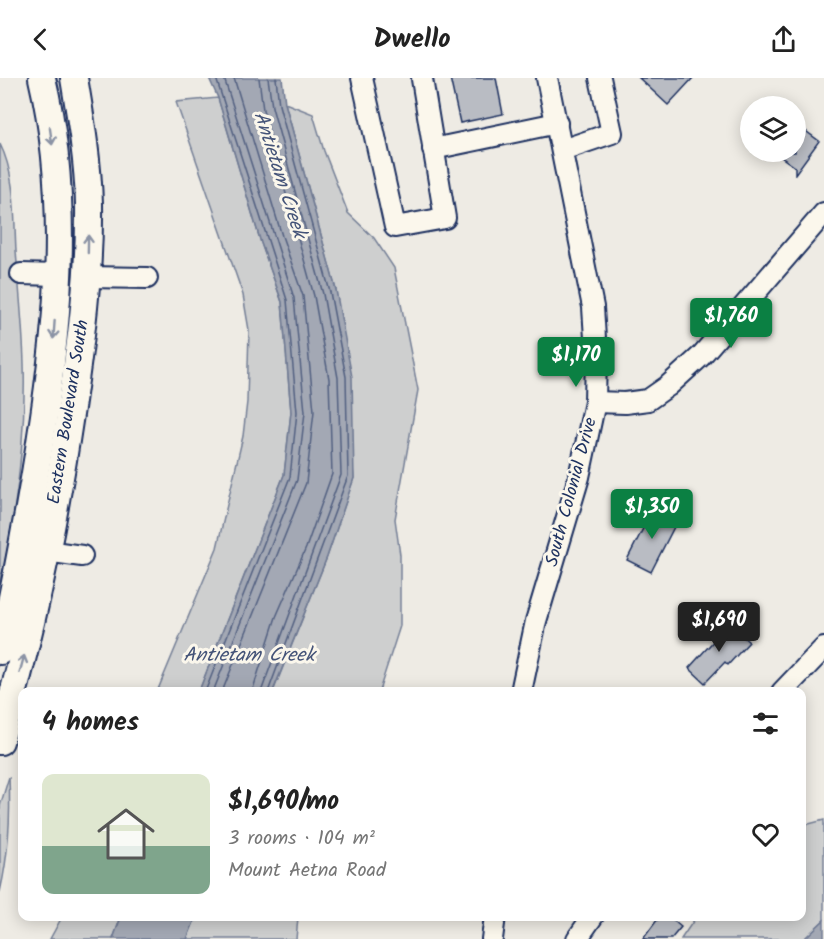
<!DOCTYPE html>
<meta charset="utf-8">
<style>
body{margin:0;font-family:Kalam,sans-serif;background:#f6f6f6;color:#222;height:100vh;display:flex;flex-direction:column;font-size:22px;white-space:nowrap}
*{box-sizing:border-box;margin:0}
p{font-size:20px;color:#767676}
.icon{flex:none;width:33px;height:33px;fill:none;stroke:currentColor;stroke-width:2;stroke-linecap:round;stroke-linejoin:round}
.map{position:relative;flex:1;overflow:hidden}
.panel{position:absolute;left:18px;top:609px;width:788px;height:234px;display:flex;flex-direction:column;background:#fff;border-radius:12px;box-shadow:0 3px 15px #0003}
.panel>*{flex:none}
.buttons{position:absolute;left:740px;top:18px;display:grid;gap:12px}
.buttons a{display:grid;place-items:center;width:66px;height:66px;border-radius:50%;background:#fff;box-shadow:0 3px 15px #0003;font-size:30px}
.price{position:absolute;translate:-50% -51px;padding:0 14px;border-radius:6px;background:#0b8043;color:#fff;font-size:20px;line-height:39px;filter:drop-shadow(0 2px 3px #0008)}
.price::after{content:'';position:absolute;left:50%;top:36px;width:18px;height:14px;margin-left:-9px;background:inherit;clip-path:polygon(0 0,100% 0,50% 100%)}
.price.selected{background:#222;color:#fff}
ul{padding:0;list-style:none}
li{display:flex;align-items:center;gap:18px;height:150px;padding:0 24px}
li+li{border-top:2px solid #e0e0e0}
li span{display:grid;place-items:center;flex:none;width:168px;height:120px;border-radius:12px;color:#555}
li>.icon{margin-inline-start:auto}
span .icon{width:72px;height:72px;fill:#fffc;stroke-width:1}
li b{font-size:26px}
h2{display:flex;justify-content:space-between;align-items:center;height:72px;padding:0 24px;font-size:26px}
header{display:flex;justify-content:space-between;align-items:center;height:78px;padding:0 24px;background:#fff;font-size:27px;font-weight:700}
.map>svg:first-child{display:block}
</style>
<header><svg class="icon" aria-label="back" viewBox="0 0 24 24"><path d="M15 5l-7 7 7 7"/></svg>Dwello<svg class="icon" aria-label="share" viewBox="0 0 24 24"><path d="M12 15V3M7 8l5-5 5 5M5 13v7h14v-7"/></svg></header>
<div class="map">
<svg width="824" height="861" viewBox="0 0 824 861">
<rect width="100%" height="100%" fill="#eeebe4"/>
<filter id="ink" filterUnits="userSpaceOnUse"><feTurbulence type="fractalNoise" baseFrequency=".0167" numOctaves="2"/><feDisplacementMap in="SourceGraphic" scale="12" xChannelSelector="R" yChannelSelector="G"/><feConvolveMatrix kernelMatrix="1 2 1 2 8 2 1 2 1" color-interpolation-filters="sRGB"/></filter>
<g filter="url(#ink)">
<g fill="#cecfcf" stroke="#747f96" stroke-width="1.5">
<polygon points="218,20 261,165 282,224 291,334 284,397 199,613 157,614 217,470 243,358 247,324 249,252 243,217 176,24"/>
<polygon points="285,25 313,36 324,73 348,135 374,160 394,190 418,312 395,441 400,477 400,548 379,613 273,614 327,479 354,400 336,212"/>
<path d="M 0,66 C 16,98 14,138 16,173 C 19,210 23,249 24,286 C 26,359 16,436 0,507 Z"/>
<path d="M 9,699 C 11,740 9,775 0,814 L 0,728 Z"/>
<polygon points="824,742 824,842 804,861 681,861 696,839 801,838 801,748"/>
<polygon points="62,839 121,839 113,861 50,861"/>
<polygon points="196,839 298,839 296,861 187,861"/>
</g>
<g fill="#a3a8b4" stroke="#6d7892" stroke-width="1.5">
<polygon points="209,0 282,0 285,25 336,212 352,299 354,400 327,479 273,613 199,613 284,397 291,334 282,224 261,165 218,20"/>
<polygon points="121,839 121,838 196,839 187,861 113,861"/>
<polygon points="824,842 824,861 804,861"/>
</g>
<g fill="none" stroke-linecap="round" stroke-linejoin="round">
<g stroke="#515f80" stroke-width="1.5">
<polyline points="205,614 290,399 297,334 287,222 216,0"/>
<polyline points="213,614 297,402 305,334 294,220 224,0"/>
<polyline points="222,614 306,405 314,333 303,218 282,158 234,0"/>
<polyline points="252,614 276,539 306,470 332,396 329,301 314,218 263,32 259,0"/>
<polyline points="261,614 341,397 338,300 323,216 272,29 268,0"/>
<polyline points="268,614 348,398 346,299 330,214 279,27 276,0"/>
</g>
</g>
<g fill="#b9bcc3" stroke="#1b2f5e" stroke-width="1.5">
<polygon points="450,0 496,0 503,36 460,45"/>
<polygon points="639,0 693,0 668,27"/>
<polygon points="795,45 819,63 795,96 795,89 774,74 795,74"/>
<polygon points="653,431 677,443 651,494 627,482"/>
<polygon points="729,546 749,564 728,587 725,584 705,605 689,590"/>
<polygon points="660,838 668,838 681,849 671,861 643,861"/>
</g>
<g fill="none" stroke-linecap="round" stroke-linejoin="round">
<defs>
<g id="minor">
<polyline points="362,0 395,149 445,140 422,1"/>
<polyline points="433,71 557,45"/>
<polyline points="562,72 612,55 600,0"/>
<polyline points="21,196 57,197"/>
<polyline points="87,199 147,200"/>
<polyline points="595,324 625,325 648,322 668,308 701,278 824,135"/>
<polyline points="46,473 82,478"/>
<polyline points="521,614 536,543 579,399 595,324 596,276 593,229 547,0"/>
<polyline points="782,614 824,570"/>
<polyline points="492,861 495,838"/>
<polyline points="577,861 593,838"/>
</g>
<g id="major">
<path d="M 0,573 C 12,526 20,478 29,430 C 54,290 75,141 42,0"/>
<path d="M 0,663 C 32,553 55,442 71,330 C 81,262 90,195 89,126 C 88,84 81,42 74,0"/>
</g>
</defs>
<use href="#minor" stroke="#1b2f5e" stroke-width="24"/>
<use href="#major" stroke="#1b2f5e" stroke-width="30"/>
<use href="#minor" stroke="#fbf7ec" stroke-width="20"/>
<use href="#major" stroke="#fbf7ec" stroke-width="26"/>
</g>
<defs><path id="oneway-shaft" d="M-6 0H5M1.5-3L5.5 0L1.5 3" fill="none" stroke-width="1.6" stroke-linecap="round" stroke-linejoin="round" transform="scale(1.5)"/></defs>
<g stroke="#8b93a5">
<use href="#oneway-shaft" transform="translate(51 58) rotate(82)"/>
<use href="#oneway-shaft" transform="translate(88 166) rotate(-89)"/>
<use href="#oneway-shaft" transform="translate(54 252) rotate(94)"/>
<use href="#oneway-shaft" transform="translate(22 586) rotate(-75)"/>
</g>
</g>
<g text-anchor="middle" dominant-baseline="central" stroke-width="6" stroke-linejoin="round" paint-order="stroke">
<g font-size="18" fill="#1b2f5e" stroke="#fbf7ec">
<text transform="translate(69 334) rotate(-81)">Eastern Boulevard South</text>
<text transform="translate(572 414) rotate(-75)">South Colonial Drive</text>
</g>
<g font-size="20" font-style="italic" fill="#445378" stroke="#fbf7ec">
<text transform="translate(279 97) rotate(72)">Antietam Creek</text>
<text x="249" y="578">Antietam Creek</text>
</g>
</g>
</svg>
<div class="buttons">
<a><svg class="icon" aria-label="layers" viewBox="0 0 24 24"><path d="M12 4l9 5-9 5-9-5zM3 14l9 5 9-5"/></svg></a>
</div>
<b class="price" style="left:731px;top:271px">$1,760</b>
<b class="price" style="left:576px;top:310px">$1,170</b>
<b class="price" style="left:652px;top:462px">$1,350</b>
<b class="price selected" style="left:719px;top:575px">$1,690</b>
<section class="panel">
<h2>4 homes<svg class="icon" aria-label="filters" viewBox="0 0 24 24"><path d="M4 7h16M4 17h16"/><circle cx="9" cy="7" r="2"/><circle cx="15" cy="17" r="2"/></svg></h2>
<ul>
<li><span style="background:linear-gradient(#dfe7d0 60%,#7fa58c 0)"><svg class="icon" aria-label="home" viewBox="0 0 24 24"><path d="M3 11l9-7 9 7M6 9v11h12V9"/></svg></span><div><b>$1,690/mo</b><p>3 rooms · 104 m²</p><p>Mount Aetna Road</p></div><svg class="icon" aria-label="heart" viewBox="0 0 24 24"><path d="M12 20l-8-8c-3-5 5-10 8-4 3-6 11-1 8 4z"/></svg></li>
</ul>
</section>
</div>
